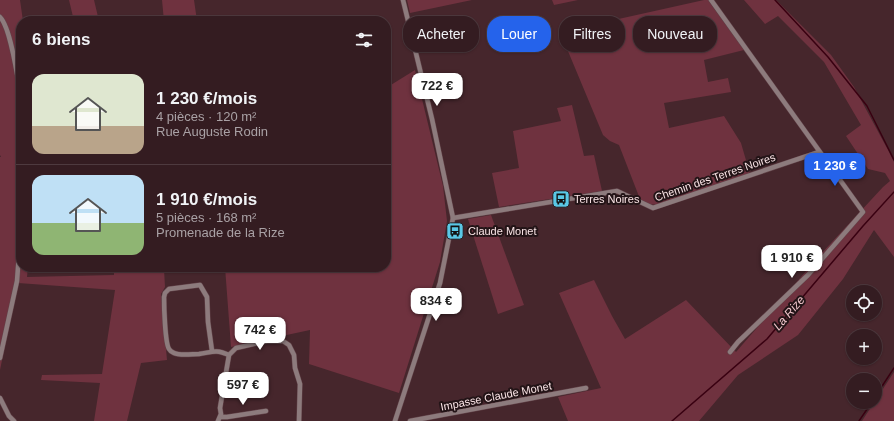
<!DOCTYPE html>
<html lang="fr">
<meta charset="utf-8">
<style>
body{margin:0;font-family:Arial,sans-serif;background:#3c252a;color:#f1f3f6;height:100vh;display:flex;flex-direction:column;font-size:15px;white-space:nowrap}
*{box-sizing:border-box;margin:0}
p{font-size:13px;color:#a9a1a5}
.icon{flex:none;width:22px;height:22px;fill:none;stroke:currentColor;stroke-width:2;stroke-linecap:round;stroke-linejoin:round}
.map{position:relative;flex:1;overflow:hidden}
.sheet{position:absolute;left:16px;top:16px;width:375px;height:256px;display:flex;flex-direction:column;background:#341c21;border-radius:16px;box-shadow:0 1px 3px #0004,0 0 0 1px #4e3a3f}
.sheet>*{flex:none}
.hud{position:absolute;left:403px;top:16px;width:380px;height:36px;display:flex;gap:8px}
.fabs{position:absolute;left:846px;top:285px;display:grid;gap:8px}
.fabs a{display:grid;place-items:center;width:36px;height:36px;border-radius:50%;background:#341c21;box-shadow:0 1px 3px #0004,0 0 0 1px #4e3a3f;font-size:20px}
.price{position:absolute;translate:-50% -34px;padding:0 9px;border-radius:8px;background:#fff;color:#222;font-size:13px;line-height:26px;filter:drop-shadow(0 1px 2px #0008)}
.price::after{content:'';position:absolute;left:50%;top:24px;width:12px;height:9px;margin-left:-6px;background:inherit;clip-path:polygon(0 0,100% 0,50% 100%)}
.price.selected{background:#2563eb;color:#fff}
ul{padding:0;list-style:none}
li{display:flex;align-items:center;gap:12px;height:100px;padding:0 16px}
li+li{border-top:1px solid #4e3a3f}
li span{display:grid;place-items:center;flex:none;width:112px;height:80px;border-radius:12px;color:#555}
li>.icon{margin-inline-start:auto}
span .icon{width:48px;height:48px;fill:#fffc;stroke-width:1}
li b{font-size:17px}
h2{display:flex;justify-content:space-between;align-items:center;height:48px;padding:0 16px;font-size:17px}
.chip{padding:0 14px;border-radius:16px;background:#341c21;box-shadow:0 1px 3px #0004,0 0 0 1px #4e3a3f;font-size:14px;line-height:36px}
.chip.selected{background:#2563eb;color:#fff}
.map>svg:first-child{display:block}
</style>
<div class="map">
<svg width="894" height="421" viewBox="0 0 894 421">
<rect width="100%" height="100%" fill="#46262c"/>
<g fill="#6f323f">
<polygon points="0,0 20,0 23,21 21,21 21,267 28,267 27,277 114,275 114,267 186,267 164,269 165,287 161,294 167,360 141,363 127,421 94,421 100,383 41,380 42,375 102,374 115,290 18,283 0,370 0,157 1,157 0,155"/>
<polygon points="69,0 94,0 99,21 74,21"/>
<polygon points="162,0 194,0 197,21 164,21"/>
<polygon points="407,0 472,0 410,13"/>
<polygon points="552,0 578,0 554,5"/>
<polygon points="704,0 708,0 744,50 704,60 708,82 728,78 731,92 664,103 669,128 724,116 741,143 750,174 658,205 648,204 640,199 619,145 610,141 603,135 560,32"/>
<polygon points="744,0 776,0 831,55 854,87 888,150 894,162 894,257 874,230 843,279 798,335 738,375 699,421 568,421 558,397 601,388 559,293 594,280 612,316 625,339 686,300 736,352 820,255 883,187 890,181 885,173 868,169 846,136 861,125 824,62 778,16 765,24"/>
<polygon points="415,70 443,186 447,221 440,262 399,393 309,364 310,330 231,347 225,267 386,267 386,88"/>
<polygon points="572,105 584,156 594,155 602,191 499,207 492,173 519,168 513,131 561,121 557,108"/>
<polygon points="491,215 524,305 498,314 468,219"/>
<polygon points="894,372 894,421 862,421"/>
</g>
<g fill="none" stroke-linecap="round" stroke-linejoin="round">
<g stroke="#390011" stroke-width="1.5">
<polyline points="775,0 828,57 867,106 894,160"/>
<polyline points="875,397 894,368"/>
<polyline points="672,421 767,339 863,226 894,192"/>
<polyline points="859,421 872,402"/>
</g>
<defs>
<g id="street">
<polyline points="711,0 863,212 808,275 738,342 730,352"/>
<path d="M 0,17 C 11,28 18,80 21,98"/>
<polyline points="453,218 617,191 653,208 819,152"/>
<path d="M 212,351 L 208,322 L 207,297 L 200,285 L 169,289 L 165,293 L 164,297 C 164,306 165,343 169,349 C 170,351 172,352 174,353 C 180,356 192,354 199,354 C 213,352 215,349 229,355"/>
<polyline points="0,358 17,281 21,227"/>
<polyline points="0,398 9,416 14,421"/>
<polyline points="221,417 227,417 266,411"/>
<polyline points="218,421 221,414 220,408 229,355 236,348 267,341 283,341 289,345 294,355 295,368 300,384 299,421"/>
<polyline points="395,421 440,283 453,218 432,119 403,0"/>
<polyline points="410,421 586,388"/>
</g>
</defs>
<use href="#street" stroke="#63444a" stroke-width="5.5"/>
<use href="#street" stroke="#8d7b7d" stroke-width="4.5"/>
</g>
<defs>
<symbol id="bus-square" viewBox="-11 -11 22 22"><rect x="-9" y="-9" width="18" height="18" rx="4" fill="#5ac8e6" stroke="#231417"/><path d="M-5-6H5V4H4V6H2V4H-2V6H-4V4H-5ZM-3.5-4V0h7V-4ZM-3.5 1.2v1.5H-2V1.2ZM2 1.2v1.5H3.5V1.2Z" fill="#111"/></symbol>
</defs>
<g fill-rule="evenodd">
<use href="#bus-square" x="551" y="189" width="20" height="20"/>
<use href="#bus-square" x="445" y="221" width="20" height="20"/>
</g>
<g text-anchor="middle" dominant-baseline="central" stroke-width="4" stroke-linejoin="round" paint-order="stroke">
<g font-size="11" fill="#fae4e6" stroke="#231417">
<text transform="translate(715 177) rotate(-19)">Chemin des Terres Noires</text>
<text transform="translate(496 396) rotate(-11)">Impasse Claude Monet</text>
</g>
<g font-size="11" fill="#fae4e6" stroke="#231417" text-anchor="start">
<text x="574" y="199">Terres Noires</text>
<text x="468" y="231">Claude Monet</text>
</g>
<g font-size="12" font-style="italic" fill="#f2c7cd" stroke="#231417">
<text transform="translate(789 313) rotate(-49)">La Rize</text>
</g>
</g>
</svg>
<div class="fabs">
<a><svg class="icon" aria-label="locate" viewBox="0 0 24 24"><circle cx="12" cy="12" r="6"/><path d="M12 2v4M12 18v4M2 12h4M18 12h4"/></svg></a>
<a>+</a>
<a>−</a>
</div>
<b class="price" style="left:437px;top:107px">722 €</b>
<b class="price selected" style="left:835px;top:187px">1 230 €</b>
<b class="price" style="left:792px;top:279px">1 910 €</b>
<b class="price" style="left:436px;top:322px">834 €</b>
<b class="price" style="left:260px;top:351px">742 €</b>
<b class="price" style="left:243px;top:406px">597 €</b>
<div class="hud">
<a class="chip">Acheter</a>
<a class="chip selected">Louer</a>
<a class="chip">Filtres</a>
<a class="chip">Nouveau</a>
</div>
<section class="sheet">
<h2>6 biens<svg class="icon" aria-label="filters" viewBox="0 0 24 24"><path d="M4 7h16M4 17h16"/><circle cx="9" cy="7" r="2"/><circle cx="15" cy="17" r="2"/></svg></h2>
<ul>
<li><span style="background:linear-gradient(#dfe7d0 65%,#b9a48a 0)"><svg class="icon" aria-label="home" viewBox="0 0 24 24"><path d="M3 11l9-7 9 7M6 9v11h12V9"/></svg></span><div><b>1 230 €/mois</b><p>4 pièces · 120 m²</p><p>Rue Auguste Rodin</p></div></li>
<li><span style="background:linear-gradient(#bfe0f5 60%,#8fb573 0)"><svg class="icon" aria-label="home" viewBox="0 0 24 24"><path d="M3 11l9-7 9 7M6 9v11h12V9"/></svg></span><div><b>1 910 €/mois</b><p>5 pièces · 168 m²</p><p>Promenade de la Rize</p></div></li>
</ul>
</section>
</div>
